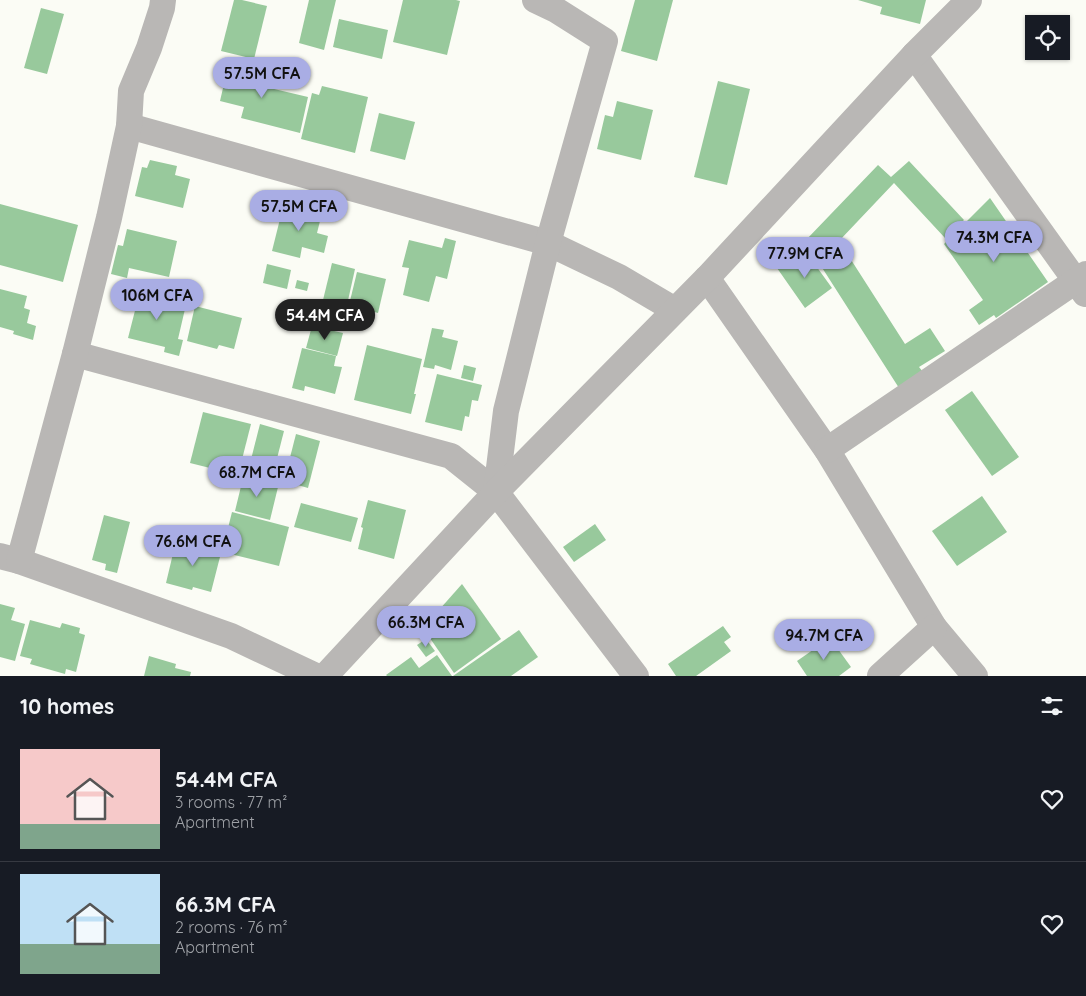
<!DOCTYPE html>
<meta charset="utf-8">
<style>
body{margin:0;font-family:Quicksand,sans-serif;background:#242831;color:#f1f3f6;height:100vh;display:flex;flex-direction:column;font-size:19px;white-space:nowrap}
*{box-sizing:border-box;margin:0}
p{font-size:16px;color:#9ea1a6}
.icon{flex:none;width:28px;height:28px;fill:none;stroke:currentColor;stroke-width:2;stroke-linecap:round;stroke-linejoin:round}
.map{position:relative;height:676px;overflow:hidden}
.panel{display:flex;flex-direction:column;background:#171b24;flex:1}
.panel>*{flex:none}
.fabs{position:absolute;left:1025px;top:15px;display:grid;gap:10px}
.fabs a{display:grid;place-items:center;width:45px;height:45px;border-radius:0px;background:#171b24;box-shadow:0 1px 4px #0004;font-size:25px}
.price{position:absolute;translate:-50% -42px;padding:0 11px;border-radius:18px;background:#a9ade4;color:#111;font-size:16px;line-height:32px;filter:drop-shadow(0 1px 2px #0008)}
.price::after{content:'';position:absolute;left:50%;top:30px;width:15px;height:11px;margin-left:-8px;background:inherit;clip-path:polygon(0 0,100% 0,50% 100%)}
.price.current{background:#222;color:#fff}
ul{padding:0;list-style:none}
li{display:flex;align-items:center;gap:15px;height:125px;padding:0 20px}
li+li{border-top:1px solid #363941}
li span{display:grid;place-items:center;flex:none;width:140px;height:100px;border-radius:0px;color:#555}
li>.icon{margin-inline-start:auto}
span .icon{width:60px;height:60px;fill:#fffc;stroke-width:1}
li b{font-size:21px}
h2{display:flex;justify-content:space-between;align-items:center;height:60px;padding:0 20px;font-size:21px}
.map>svg:first-child{display:block}
</style>
<div class="map">
<svg width="1086" height="676" viewBox="0 0 1086 676">
<rect width="100%" height="100%" fill="#fbfcf5"/>
<g fill="#98c99c">
<polygon points="234,0 242,0 267,6 254,59 221,51"/>
<polygon points="309,0 336,0 324,50 299,43"/>
<polygon points="403,0 456,0 460,1 447,55 393,42"/>
<polygon points="635,0 673,0 657,61 621,51"/>
<polygon points="858,0 926,0 920,24 880,14 882,7"/>
<polygon points="41,8 64,14 47,74 24,68"/>
<polygon points="339,19 388,30 382,59 333,47"/>
<polygon points="230,58 254,64 249,83 308,97 300,133 241,118 244,107 220,101"/>
<polygon points="718,81 750,89 727,185 694,177"/>
<polygon points="322,86 368,97 355,153 301,139 312,93 319,95"/>
<polygon points="617,101 653,110 641,160 597,149 605,115 613,117"/>
<polygon points="379,113 415,122 405,160 370,151"/>
<polygon points="150,160 177,166 175,175 190,179 183,208 135,196 142,167 147,168"/>
<polygon points="909,161 964,220 945,238 894,183 839,241 905,344 930,328 945,351 919,367 923,372 899,388 805,241 878,165 891,177"/>
<polygon points="990,198 1048,282 996,318 994,315 979,325 969,310 983,300 944,244"/>
<polygon points="284,203 322,213 317,233 328,236 324,253 302,247 300,258 272,251"/>
<polygon points="0,204 78,225 63,282 0,265"/>
<polygon points="127,229 177,241 169,277 129,268 127,278 111,274 118,245 123,246"/>
<polygon points="445,238 456,241 447,279 436,276 429,302 403,295 409,268 402,267 409,240 442,248"/>
<polygon points="806,252 832,288 805,308 777,268 796,255 798,257"/>
<polygon points="332,263 355,269 347,305 323,300"/>
<polygon points="267,264 291,270 287,289 263,283"/>
<polygon points="357,272 386,279 378,313 349,305"/>
<polygon points="297,280 309,283 307,291 295,288"/>
<polygon points="146,284 159,287 157,295 167,297 165,304 185,309 178,339 183,340 179,356 164,352 165,347 128,338 140,291 144,292"/>
<polygon points="0,289 27,296 24,308 30,310 27,323 36,326 33,340 13,334 14,331 0,327"/>
<polygon points="195,306 242,318 234,349 219,345 217,349 187,341"/>
<polygon points="312,326 343,333 337,356 306,348"/>
<polygon points="432,328 444,330 442,337 458,341 451,370 435,365 434,369 423,367"/>
<polygon points="367,345 422,359 414,394 416,394 411,414 354,400"/>
<polygon points="302,348 336,356 334,366 342,367 335,394 305,386 304,391 292,388"/>
<polygon points="464,365 476,368 473,381 461,378"/>
<polygon points="437,374 482,385 478,401 472,400 469,417 465,416 462,431 425,422"/>
<polygon points="972,391 1019,457 992,476 945,410"/>
<polygon points="203,412 251,424 238,475 190,463"/>
<polygon points="260,424 284,431 272,478 248,471"/>
<polygon points="296,434 320,441 308,488 284,481"/>
<polygon points="244,474 251,476 250,481 270,486 272,481 279,483 270,520 235,511"/>
<polygon points="982,496 1007,532 957,566 932,531"/>
<polygon points="368,500 406,510 394,559 358,549 363,528 361,527"/>
<polygon points="301,503 358,518 351,542 294,527"/>
<polygon points="232,512 289,527 279,566 222,552"/>
<polygon points="104,515 130,522 117,573 105,570 106,564 92,560"/>
<polygon points="595,524 606,540 574,562 563,547"/>
<polygon points="176,541 221,553 211,592 193,587 192,590 166,583"/>
<polygon points="462,584 501,639 454,673 423,628"/>
<polygon points="0,604 15,608 11,620 25,624 15,661 0,657"/>
<polygon points="30,620 60,628 62,623 80,628 79,633 85,635 76,672 66,669 65,674 30,664 32,659 20,656"/>
<polygon points="723,626 731,637 724,642 731,651 696,676 676,676 668,664"/>
<polygon points="519,630 538,657 511,676 453,676"/>
<polygon points="830,638 851,667 839,676 807,676 797,661"/>
<polygon points="426,639 435,651 426,657 417,645"/>
<polygon points="437,655 452,676 387,676 386,675 411,657 419,668"/>
<polygon points="149,656 176,664 175,668 191,672 190,676 144,676"/>
</g>
<g fill="none" stroke-linecap="round" stroke-linejoin="round">
<g stroke="#b9b7b5" stroke-width="26">
<polyline points="914,55 1085,294"/>
<polyline points="129,126 548,243 619,277 675,310"/>
<polyline points="707,278 827,450 934,627 975,676"/>
<polyline points="75,354 451,456 496,492 636,676"/>
<polyline points="827,450 1086,274"/>
<polyline points="496,492 506,411 548,243 605,41 556,10 535,0"/>
<polyline points="0,556 19,561 231,636 316,676"/>
<polyline points="19,561 75,354 109,218 129,126 131,91 149,48 162,8 163,0"/>
<polyline points="325,676 496,492 707,278 914,55 969,0"/>
<polyline points="880,676 934,627"/>
</g>
</g>
</svg>
<div class="fabs">
<a><svg class="icon" aria-label="locate" viewBox="0 0 24 24"><circle cx="12" cy="12" r="6"/><path d="M12 2v4M12 18v4M2 12h4M18 12h4"/></svg></a>
</div>
<b class="price" style="left:262px;top:99px">57.5M CFA</b>
<b class="price" style="left:299px;top:232px">57.5M CFA</b>
<b class="price" style="left:994px;top:263px">74.3M CFA</b>
<b class="price" style="left:805px;top:279px">77.9M CFA</b>
<b class="price" style="left:157px;top:321px">106M CFA</b>
<b class="price current" style="left:325px;top:341px">54.4M CFA</b>
<b class="price" style="left:257px;top:498px">68.7M CFA</b>
<b class="price" style="left:193px;top:567px">76.6M CFA</b>
<b class="price" style="left:426px;top:648px">66.3M CFA</b>
<b class="price" style="left:824px;top:661px">94.7M CFA</b>
</div>
<section class="panel">
<h2>10 homes<svg class="icon" aria-label="filters" viewBox="0 0 24 24"><path d="M4 7h16M4 17h16"/><circle cx="9" cy="7" r="2"/><circle cx="15" cy="17" r="2"/></svg></h2>
<ul>
<li><span style="background:linear-gradient(#f6c9c9 75%,#7fa58c 0)"><svg class="icon" aria-label="home" viewBox="0 0 24 24"><path d="M3 11l9-7 9 7M6 9v11h12V9"/></svg></span><div><b>54.4M CFA</b><p>3 rooms · 77 m²</p><p>Apartment</p></div><svg class="icon" aria-label="heart" viewBox="0 0 24 24"><path d="M12 20l-8-8c-3-5 5-10 8-4 3-6 11-1 8 4z"/></svg></li>
<li><span style="background:linear-gradient(#bfe0f5 70%,#7fa58c 0)"><svg class="icon" aria-label="home" viewBox="0 0 24 24"><path d="M3 11l9-7 9 7M6 9v11h12V9"/></svg></span><div><b>66.3M CFA</b><p>2 rooms · 76 m²</p><p>Apartment</p></div><svg class="icon" aria-label="heart" viewBox="0 0 24 24"><path d="M12 20l-8-8c-3-5 5-10 8-4 3-6 11-1 8 4z"/></svg></li>
</ul>
</section>
